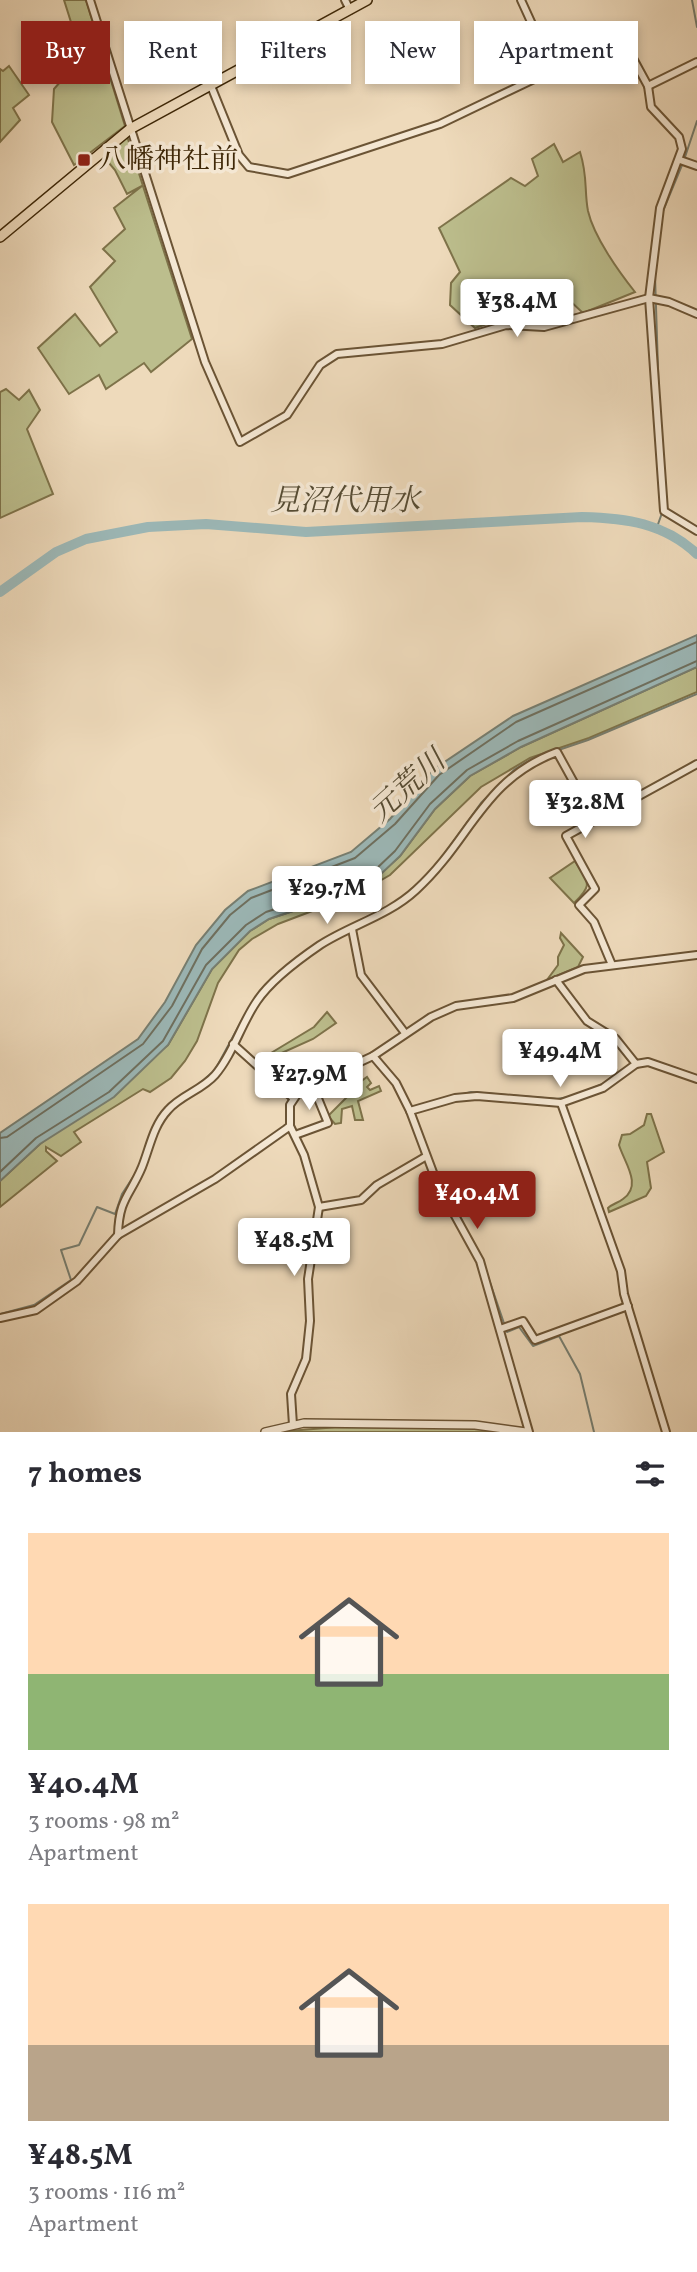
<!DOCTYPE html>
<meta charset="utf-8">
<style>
body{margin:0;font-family:Vollkorn,"Noto Serif JP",serif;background:#f7f7f7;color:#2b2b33;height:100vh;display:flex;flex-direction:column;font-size:26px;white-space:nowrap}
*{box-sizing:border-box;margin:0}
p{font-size:23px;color:#7c7c81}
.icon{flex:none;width:38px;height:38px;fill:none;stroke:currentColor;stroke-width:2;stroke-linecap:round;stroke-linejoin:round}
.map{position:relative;height:1432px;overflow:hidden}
.details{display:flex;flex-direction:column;background:#fff;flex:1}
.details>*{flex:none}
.banner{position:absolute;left:21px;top:21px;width:656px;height:63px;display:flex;gap:14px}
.price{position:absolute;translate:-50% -60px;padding:0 16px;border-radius:7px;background:#fff;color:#222;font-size:23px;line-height:46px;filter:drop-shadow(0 2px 4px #0008)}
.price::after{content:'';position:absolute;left:50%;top:42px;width:21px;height:16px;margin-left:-10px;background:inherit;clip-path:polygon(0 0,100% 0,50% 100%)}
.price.selected{background:#8f2418;color:#fff}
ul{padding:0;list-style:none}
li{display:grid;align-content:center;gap:14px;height:371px;padding:0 28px}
li span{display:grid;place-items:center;height:217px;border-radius:0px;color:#555}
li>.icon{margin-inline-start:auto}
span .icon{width:126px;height:126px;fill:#fffc;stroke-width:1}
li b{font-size:30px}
h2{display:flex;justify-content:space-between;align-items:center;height:84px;padding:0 28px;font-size:30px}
.chip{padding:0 24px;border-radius:0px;background:#fff;box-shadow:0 4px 10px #0003;font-size:24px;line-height:63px}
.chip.selected{background:#8f2418;color:#fff}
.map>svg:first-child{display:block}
</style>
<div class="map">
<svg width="697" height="1432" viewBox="0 0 697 1432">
<rect width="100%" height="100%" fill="#eedabb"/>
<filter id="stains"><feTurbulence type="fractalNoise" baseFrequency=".00286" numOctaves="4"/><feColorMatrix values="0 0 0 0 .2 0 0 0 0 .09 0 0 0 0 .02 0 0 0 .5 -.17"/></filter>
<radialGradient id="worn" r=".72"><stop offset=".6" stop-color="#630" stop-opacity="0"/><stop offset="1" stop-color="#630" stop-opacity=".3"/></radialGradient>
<g fill="#bcbe8d" stroke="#7e734a" stroke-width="2">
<polygon points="64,0 86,0 125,126 74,165 52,122 54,89 82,57"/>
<polygon points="9,66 29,95 13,108 20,120 0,142 0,69 3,71"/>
<polygon points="127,136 192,339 151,372 144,363 106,389 99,375 69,394 38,348 75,314 100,346 117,332 90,287 115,261 103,249 125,229 114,208 142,186 127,194 115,170 102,155"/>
<path d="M 554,144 L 563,162 L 580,152 C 588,177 584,190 588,211 C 594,237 619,272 635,292 L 583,313 L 567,298 L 550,303 L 552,319 L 501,319 L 475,328 L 450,305 L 451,283 L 460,272 L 439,228 L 511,178 L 525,186 L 538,176 L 532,159 Z"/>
<polygon points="6,389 19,400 29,390 40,410 27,429 53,494 0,518 0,392"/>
<polygon points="697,667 697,692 589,738 530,758 481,787 390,875 357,894 278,924 252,939 239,950 218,983 197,1041 185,1061 171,1078 150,1092 143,1089 74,1132 81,1142 61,1156 46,1147 46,1151 57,1161 0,1207 0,1181 40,1144 168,1045 212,969 250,931 269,919 341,895 380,874 400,856 435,809 470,776 521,747"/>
<path d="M 575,861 C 588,883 594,884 574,903 L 550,878 Z"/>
<polygon points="561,933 583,957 578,967 547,980 558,965 558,957 564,945 560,938"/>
<polygon points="327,1012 336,1023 313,1039 275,1056 271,1053 314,1027"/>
<polygon points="346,1074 360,1082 367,1077 371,1083 367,1087 370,1090 379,1086 381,1091 358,1101 363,1120 355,1120 352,1106 342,1109 341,1123 335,1124 328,1116 350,1094 343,1078"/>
<path d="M 647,1114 L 651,1114 L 664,1152 L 647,1162 L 651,1188 L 646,1196 L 609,1212 L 608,1208 C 612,1204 618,1203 623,1199 C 643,1185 624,1162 619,1145 L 622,1135 L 630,1134 L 644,1125 Z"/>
<polygon points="338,1427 472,1428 513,1432 276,1432"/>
</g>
<polygon fill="#9cb9b9" stroke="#777f72" stroke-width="2" points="697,635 697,667 521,747 470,776 435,809 400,856 381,874 341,895 269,919 250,931 212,969 168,1045 114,1097 40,1144 0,1181 0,1133 138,1039 165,1002 196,945 225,910 248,891 351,852 390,819 434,769 513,716"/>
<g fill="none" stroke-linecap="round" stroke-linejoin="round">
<g stroke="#6e7060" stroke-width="2">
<polyline points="0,1138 7,1137 143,1044 172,1006 202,949 230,915 251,898 355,858 395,824 439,775 516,722 697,642"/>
<polyline points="0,1172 36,1138 109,1092 163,1041 206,965 246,925 266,912 338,889 376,869 395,851 430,804 467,770 518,741 697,661"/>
</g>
<g stroke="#777f72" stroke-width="2">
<polyline points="692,0 697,27"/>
<polyline points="684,160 697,121"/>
<polyline points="663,211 682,165"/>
<polyline points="655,276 659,399"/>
<polyline points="657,527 662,513"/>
<polyline points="445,853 481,803 515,769 532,759 588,740 697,694"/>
<polyline points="254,1000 261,991"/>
<polyline points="649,1059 690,1073"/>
<polyline points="609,1079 633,1063"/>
<polyline points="199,1084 215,1070 242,1020"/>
<polyline points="581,1093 605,1083"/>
<polyline points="414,1107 471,1092 557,1099 569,1097"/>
<polyline points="139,1166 156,1122"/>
<polyline points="483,1262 507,1332 519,1327 533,1346 559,1336 580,1374 594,1432"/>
<polyline points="0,1314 34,1305 71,1280 61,1250 79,1245 97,1207 115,1214 122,1194 137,1171"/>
</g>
<path stroke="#9cb9b9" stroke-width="6" d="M 306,532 L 582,517 C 626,518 664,523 697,554"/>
<path stroke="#9cb9b9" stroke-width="10" d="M 0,592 L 56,552 L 86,539 L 148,527 L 206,524 L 306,532 L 582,517 C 626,518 664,523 697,554"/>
<defs>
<g id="minor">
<polyline points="90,0 205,362 240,442 287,415 320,365 337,354 442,344 506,325 544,327 649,298 669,302 697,314"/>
<polyline points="345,0 350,10"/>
<polyline points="521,0 553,70"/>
<polyline points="211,86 239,155 249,167 288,174 440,124 553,70 609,36 624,42 648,86 697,62"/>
<polyline points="648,86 651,107 679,137 682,149 660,208 649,298 664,511 697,531"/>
<polyline points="680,160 697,166"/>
<polyline points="352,929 361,975 405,1033"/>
<polyline points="612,965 594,922 579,905 595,889 566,836 697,764"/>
<polyline points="556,980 587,1021 616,1039 636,1064"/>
<polyline points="233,1044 293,1098"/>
<polyline points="373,1056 396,1083 410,1111 437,1183 480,1261 529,1432"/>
<polyline points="561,1103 621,1271 624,1294 666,1432"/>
<polyline points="410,1111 455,1098 477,1096 561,1103 603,1088 636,1064 648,1062 697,1079"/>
<polyline points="290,1126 304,1155 319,1207 308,1279 310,1321 306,1359 291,1394 293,1425"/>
<polyline points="295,1135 328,1123 312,1084"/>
<polyline points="319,1207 361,1200 377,1185 425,1157"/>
<path d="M 118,1235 C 119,1198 130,1196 142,1167 C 150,1147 153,1126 168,1110 C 181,1095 202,1090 215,1075 C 233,1054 241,1024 257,1001 C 271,980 298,960 320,945 C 351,925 388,916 416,890 C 471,840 482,780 557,752 L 594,819"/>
<polyline points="0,1318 36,1310 77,1281 118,1235 215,1179 286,1129 290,1126 290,1105 300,1090 373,1056 431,1017 456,1006 513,998 584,969 697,955"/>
<polyline points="500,1329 523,1321 535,1340 628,1306"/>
</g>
<polyline id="tertiary" points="265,1432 304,1423 475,1425 526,1432"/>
<polyline id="primary" points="0,237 130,129 367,0"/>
</defs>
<use href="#minor" stroke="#6b5435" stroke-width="10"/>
<use href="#tertiary" stroke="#6b5435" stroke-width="10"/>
<use href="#primary" stroke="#3f2808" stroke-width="12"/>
<use href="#minor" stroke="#f4e7d3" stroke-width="6"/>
<use href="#tertiary" stroke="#f4e7d3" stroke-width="7"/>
<use href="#primary" stroke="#eedabb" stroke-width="9"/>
</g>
<rect fill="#8f2418" stroke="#f4e7d3" stroke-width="2.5" x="77" y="153" width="14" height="14" rx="3.5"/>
<g text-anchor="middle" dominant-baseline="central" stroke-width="7" stroke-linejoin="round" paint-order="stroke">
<g font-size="28" fill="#3f2808" stroke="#f4e7d3" text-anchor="start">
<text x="98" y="160">八幡神社前</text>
</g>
<g font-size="30" font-style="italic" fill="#564c34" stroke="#f4e7d3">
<text x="345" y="502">見沼代用水</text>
<text transform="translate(408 787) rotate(-42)">元荒川</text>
</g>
</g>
<rect width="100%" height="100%" filter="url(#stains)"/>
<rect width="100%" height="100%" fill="url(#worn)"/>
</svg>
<b class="price" style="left:517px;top:339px">¥38.4M</b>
<b class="price" style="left:585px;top:840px">¥32.8M</b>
<b class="price" style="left:327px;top:926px">¥29.7M</b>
<b class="price" style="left:560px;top:1089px">¥49.4M</b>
<b class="price" style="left:309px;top:1112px">¥27.9M</b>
<b class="price selected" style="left:477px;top:1231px">¥40.4M</b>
<b class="price" style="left:294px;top:1278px">¥48.5M</b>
<div class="banner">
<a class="chip selected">Buy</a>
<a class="chip">Rent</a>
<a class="chip">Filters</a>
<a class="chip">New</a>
<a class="chip">Apartment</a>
</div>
</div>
<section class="details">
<h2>7 homes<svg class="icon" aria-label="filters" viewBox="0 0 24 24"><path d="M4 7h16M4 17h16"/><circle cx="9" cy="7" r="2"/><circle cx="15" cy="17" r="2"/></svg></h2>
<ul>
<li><span style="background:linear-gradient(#ffd9b3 65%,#8fb573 0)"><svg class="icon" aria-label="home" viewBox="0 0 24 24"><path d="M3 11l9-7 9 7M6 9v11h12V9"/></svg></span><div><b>¥40.4M</b><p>3 rooms · 98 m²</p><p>Apartment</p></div></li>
<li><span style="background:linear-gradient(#ffd9b3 65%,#b9a48a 0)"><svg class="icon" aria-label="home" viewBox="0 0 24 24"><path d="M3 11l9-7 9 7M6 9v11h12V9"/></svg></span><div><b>¥48.5M</b><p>3 rooms · 116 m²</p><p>Apartment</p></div></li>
</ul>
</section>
